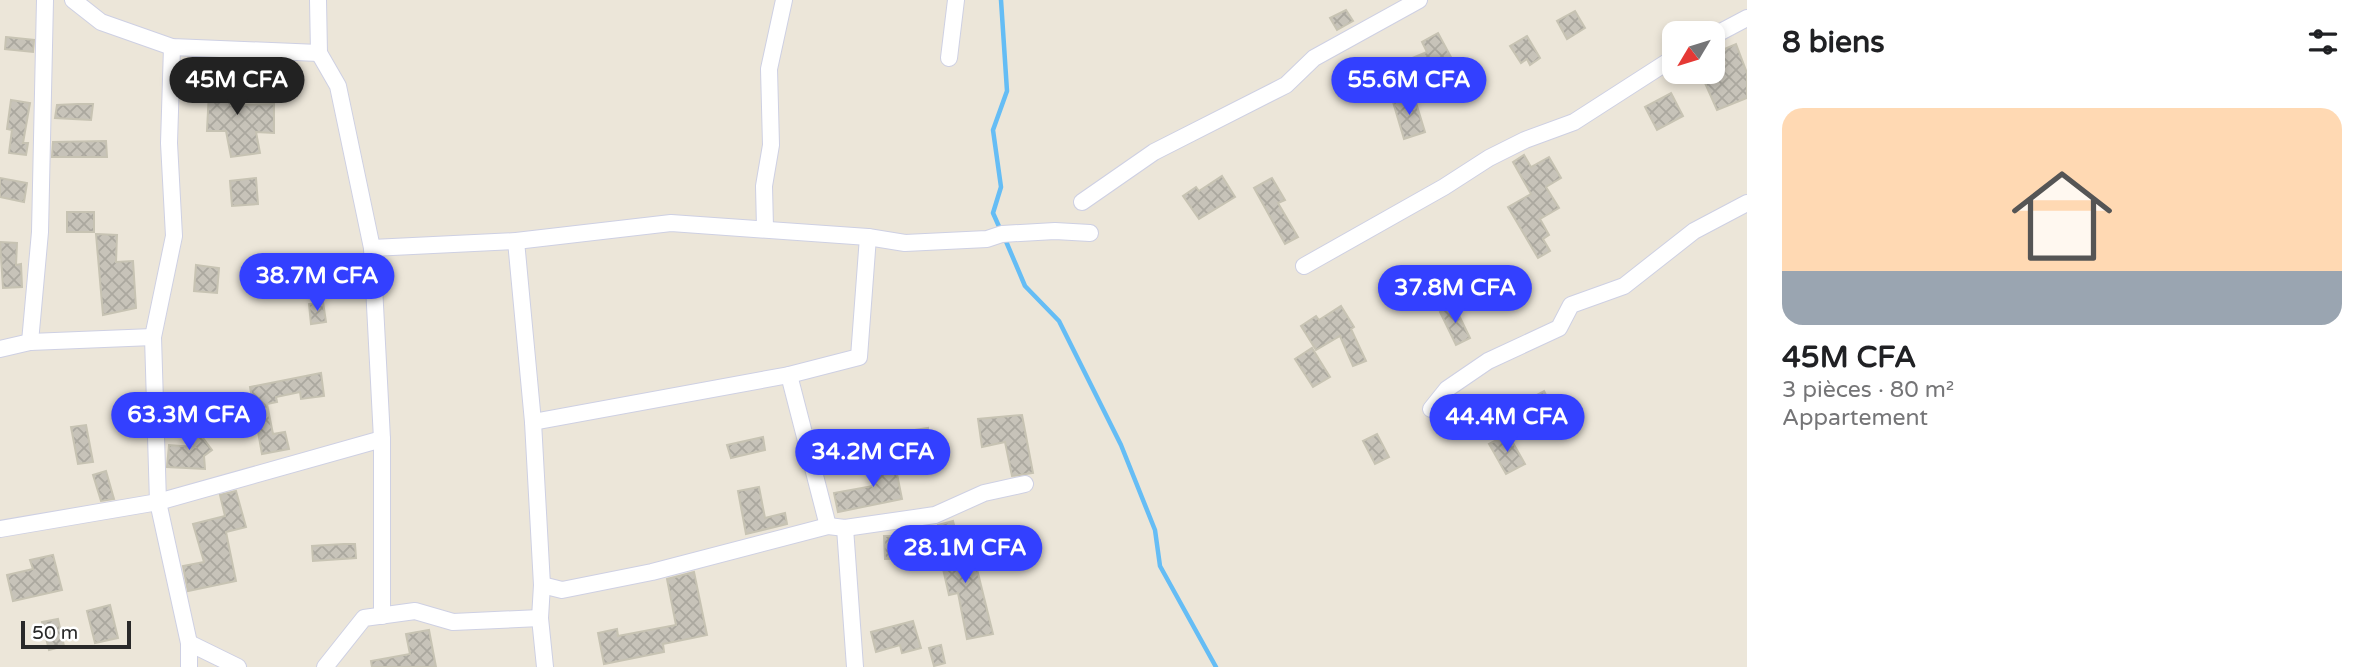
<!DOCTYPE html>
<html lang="fr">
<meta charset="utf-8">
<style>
body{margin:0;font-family:"Varela Round",sans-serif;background:#f6f6f6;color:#202124;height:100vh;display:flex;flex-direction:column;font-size:26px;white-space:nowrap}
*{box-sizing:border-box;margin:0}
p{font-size:23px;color:#757577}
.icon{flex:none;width:38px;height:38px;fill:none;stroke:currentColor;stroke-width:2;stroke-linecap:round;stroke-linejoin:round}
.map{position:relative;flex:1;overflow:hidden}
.details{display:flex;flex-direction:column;background:#fff;width:630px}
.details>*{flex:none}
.needle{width:46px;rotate:232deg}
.controls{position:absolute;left:1662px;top:21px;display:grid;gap:14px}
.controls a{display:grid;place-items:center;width:63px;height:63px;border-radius:14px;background:#fff;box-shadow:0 4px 10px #0003;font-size:35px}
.scale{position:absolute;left:21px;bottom:18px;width:110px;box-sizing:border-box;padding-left:7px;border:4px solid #292929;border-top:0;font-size:19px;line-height:24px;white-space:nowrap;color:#292929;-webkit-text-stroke:5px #fff;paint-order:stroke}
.price{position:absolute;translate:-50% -60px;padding:0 16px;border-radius:24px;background:#3340ff;color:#fff;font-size:23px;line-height:46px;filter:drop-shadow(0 2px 4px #0008)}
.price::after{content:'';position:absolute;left:50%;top:42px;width:21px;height:16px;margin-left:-10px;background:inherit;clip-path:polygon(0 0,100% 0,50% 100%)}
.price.on{background:#222;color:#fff}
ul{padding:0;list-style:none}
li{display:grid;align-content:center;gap:14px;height:371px;padding:0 35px}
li+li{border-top:2px solid #e0e0e0}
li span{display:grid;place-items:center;height:217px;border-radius:21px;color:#555}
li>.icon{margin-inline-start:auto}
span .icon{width:126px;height:126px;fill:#fffc;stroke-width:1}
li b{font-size:30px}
h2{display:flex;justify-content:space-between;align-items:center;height:84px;padding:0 35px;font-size:30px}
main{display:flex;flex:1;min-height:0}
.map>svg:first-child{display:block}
</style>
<main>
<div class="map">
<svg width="1747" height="667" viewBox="0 0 1747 667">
<defs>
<pattern id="building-cross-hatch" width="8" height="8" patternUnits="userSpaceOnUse" patternTransform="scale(1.75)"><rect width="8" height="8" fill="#c7c3b9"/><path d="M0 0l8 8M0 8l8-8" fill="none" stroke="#aba89f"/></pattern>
</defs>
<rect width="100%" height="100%" fill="#ece6d9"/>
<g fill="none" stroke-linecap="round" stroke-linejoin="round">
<g stroke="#65bdf5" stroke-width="4.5">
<polyline points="1001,231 993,213 1001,187 993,130 1007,91 1001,0"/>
<polyline points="1005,239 1025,286 1059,321 1121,445 1155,530 1160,566 1216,667"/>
</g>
</g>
<g fill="url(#building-cross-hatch)" stroke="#c7c3b3" stroke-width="2">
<polygon points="1346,10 1353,21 1337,30 1330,18"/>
<polygon points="1575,11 1585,28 1567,39 1557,21"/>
<polygon points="1438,33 1459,72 1423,91 1412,58 1427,52 1422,42"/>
<polygon points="1527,36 1540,58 1530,65 1527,59 1521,63 1510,46"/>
<polygon points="6,37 34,40 33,52 5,49"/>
<polygon points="1736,44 1747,73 1747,98 1717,110 1705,83 1722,76 1713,62 1713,54"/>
<polygon points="210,71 230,71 231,105 274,104 274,133 256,132 260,153 231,157 226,131 207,131"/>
<polygon points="1671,93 1683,116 1657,130 1645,107"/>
<polygon points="1414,96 1425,132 1404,139 1393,102"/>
<polygon points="11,100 30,103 23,143 28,143 26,155 9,153 12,130 7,129"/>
<polygon points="78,104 93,104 91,120 55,118 57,105"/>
<polygon points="106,141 107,157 52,157 53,142"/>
<polygon points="1524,155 1531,167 1549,157 1561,178 1546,187 1559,208 1540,219 1549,235 1543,239 1550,251 1538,258 1508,207 1531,194 1513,162"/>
<polygon points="1222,176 1235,197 1199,219 1183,196 1196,187 1199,191"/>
<polygon points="0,178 27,183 24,202 0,197"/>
<polygon points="256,178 258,204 232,206 230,181"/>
<polygon points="1272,178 1285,200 1278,203 1298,237 1285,244 1254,188"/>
<rect x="67" y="212" width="27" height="20"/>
<polygon points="96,234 117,235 116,262 133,261 136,308 103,315"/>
<polygon points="0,242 17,243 16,265 21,264 22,287 3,288"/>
<polygon points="196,265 219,268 217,293 194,291"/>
<polygon points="323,302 326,322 311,324 309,304"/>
<polygon points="1454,305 1470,338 1456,345 1440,312"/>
<polygon points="1341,306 1354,327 1351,329 1366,361 1353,366 1340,336 1316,350 1301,326 1316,316 1319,320"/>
<polygon points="1312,348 1330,377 1313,387 1295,359"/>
<polygon points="321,373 324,396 301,399 300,392 276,397 277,402 267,404 273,434 285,432 289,449 262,454 250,387"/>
<polygon points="1544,391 1553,409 1529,421 1520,404"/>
<rect x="169" y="395" width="12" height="17"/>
<polygon points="1022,415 1033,473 1012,476 1005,442 982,447 978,419"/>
<polygon points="86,425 93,462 78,464 71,427"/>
<polygon points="194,426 212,450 204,456 205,469 167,467 169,445 195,447 184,433"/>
<polygon points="928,428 929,442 890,448 888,434"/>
<polygon points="1377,434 1389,457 1375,464 1363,441"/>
<polygon points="1508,434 1525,464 1506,474 1489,444"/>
<polygon points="763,437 765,450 731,458 727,445"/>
<polygon points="894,459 902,499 838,512 834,493 873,486 868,464"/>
<polygon points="106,471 114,499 101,501 93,475"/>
<polygon points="759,487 765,518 785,513 787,524 746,534 738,491"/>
<polygon points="236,491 246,527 226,532 236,581 188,591 183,566 204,562 193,524 225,516 220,495"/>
<polygon points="953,521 964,564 975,561 993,634 967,639 958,593 949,595 943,569 949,567 938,525"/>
<polygon points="884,536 914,536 915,558 885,559"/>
<polygon points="344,544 355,544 356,558 313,561 312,546"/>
<polygon points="53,555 62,590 13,601 7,575 33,569 30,560"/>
<polygon points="694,572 707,635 663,644 664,652 604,664 598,633 617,629 618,636 676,625 667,579"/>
<polygon points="110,605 118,638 95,643 87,611"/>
<polygon points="58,619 64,646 49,650 42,622"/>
<polygon points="913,621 921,648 902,653 900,645 876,652 871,632"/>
<polygon points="429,630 436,667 372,667 371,661 410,654 406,634"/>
<polygon points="941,645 945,663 934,666 929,648"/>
</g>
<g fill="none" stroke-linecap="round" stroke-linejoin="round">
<defs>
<g id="street">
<polyline points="73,0 101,22 172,47 319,53"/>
<polyline points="318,0 319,53 338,86 372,248 382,439 382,616"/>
<polyline points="1713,36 1747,18"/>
<polyline points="172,47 169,143 174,236 153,337 158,502 189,643 189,667"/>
<polyline points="949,58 956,0"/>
<polyline points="1082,202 1154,152 1286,85 1314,58 1419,0"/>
<polyline points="765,228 764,186 771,145 769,69 784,0"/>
<polyline points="516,241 533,422 542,585 540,618 545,667"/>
<polyline points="372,248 516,241 671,223 868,237 905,243 987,239 1002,234 1055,231 1090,233"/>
<polyline points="1304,266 1444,187 1489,158 1525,140 1574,122 1675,57"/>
<polyline points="30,342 40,232 45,0"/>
<polyline points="0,349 30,342 153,337"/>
<polyline points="789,375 828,526"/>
<polyline points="1431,409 1447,389 1488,361 1559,328 1571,305 1624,286 1694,231 1747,203"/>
<polyline points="533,422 789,375 859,357 868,237"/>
<polyline points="845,528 855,667"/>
<polyline points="0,529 158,502 382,439"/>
<polyline points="542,585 562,590 652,572 828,526 845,528 935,515 984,493 1025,484"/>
<polyline points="189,643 238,667"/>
<polyline points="325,667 364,618 415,611 453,622 540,618"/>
</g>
</defs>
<use href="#street" stroke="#ced0e3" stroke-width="18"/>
<use href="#street" stroke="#fff" stroke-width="16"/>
</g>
</svg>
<div class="controls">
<a><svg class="needle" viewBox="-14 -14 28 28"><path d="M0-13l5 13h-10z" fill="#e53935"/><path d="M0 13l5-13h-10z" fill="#757577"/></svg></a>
</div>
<div class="scale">50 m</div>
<b class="price on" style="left:237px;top:117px">45M CFA</b>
<b class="price" style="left:1409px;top:117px">55.6M CFA</b>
<b class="price" style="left:317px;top:313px">38.7M CFA</b>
<b class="price" style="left:1455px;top:325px">37.8M CFA</b>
<b class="price" style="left:189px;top:452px">63.3M CFA</b>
<b class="price" style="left:1507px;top:454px">44.4M CFA</b>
<b class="price" style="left:873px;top:489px">34.2M CFA</b>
<b class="price" style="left:965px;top:585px">28.1M CFA</b>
</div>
<section class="details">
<h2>8 biens<svg class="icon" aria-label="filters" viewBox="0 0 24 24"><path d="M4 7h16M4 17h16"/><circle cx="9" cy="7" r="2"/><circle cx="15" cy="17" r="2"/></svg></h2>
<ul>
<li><span style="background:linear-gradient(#ffd9b3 75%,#9aa5b1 0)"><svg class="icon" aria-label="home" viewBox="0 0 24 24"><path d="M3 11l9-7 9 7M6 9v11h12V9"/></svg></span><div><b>45M CFA</b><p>3 pièces · 80 m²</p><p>Appartement</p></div></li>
</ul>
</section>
</main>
